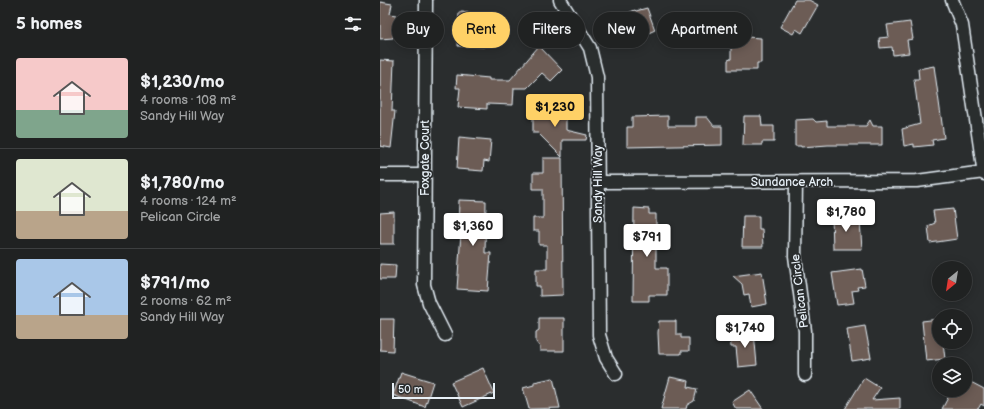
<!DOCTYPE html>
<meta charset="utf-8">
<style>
body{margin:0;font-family:"Balsamiq Sans",sans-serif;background:#2d2f2f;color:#f1f3f6;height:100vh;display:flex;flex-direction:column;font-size:15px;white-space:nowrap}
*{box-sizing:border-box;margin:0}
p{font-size:13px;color:#a2a4a5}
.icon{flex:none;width:22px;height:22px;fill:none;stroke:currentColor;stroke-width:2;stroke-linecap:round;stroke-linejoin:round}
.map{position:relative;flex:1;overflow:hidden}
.side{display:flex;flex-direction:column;background:#202222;width:380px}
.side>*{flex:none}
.banner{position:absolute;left:12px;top:12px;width:380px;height:36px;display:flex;gap:8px}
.needle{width:26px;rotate:210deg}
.buttons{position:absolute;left:552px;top:261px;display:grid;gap:8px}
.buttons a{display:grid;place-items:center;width:40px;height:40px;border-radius:50%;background:#202222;box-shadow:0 2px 10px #0003,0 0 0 1px #3d3f40;font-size:20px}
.scale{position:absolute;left:12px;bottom:10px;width:103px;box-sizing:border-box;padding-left:4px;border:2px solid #e8f1f8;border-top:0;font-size:11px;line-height:14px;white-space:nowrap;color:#e8f1f8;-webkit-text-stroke:3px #2a2d2e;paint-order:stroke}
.price{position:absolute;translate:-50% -34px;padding:0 9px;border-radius:4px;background:#fff;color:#222;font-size:13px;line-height:26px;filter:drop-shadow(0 1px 2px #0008)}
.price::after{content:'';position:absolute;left:50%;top:24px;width:12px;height:9px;margin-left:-6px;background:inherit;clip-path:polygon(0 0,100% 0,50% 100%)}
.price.current{background:#ffd166;color:#111}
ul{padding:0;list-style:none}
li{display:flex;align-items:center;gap:12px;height:100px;padding:0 16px}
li+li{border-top:1px solid #3d3f40}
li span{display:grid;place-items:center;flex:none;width:112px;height:80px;border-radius:4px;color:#555}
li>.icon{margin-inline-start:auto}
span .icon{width:48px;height:48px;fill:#fffc;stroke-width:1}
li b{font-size:17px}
h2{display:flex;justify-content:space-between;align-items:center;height:48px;padding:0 16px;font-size:17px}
.chip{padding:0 14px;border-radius:18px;background:#202222;box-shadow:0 2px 10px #0003,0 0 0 1px #3d3f40;font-size:14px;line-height:36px}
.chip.current{background:#ffd166;color:#111}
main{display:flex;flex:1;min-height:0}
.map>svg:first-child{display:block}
</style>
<main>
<section class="side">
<h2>5 homes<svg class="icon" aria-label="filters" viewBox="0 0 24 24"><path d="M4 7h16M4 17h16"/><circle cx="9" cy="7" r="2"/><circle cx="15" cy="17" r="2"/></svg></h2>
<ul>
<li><span style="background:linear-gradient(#f6c9c9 65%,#7fa58c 0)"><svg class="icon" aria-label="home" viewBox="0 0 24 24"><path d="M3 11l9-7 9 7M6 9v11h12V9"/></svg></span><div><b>$1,230/mo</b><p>4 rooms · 108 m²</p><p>Sandy Hill Way</p></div></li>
<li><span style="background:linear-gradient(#dfe7d0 65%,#b9a48a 0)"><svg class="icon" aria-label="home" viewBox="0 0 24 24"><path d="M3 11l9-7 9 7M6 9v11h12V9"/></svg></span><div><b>$1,780/mo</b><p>4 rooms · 124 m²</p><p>Pelican Circle</p></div></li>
<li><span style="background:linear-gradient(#a9c7e8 70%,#b9a48a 0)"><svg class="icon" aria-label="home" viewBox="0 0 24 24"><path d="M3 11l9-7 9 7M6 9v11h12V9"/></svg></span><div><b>$791/mo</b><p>2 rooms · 62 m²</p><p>Sandy Hill Way</p></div></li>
</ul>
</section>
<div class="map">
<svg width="604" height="409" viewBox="0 0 604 409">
<rect width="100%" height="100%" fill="#2a2d2e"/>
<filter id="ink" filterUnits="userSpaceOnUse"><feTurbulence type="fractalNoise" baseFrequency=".025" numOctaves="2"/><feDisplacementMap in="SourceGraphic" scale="8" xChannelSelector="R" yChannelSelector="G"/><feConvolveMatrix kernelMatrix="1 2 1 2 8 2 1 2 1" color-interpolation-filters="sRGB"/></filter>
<g filter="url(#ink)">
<g fill="#6c5b54" stroke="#e8f1f8">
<polygon points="415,0 429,0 438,5 422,33 416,29 413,34 400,27"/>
<polygon points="0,2 12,4 10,14 16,15 13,38 0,39"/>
<polygon points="267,8 275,30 249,42 247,35 240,38 234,19 255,10 256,11"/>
<polygon points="79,12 105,13 104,47 78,46"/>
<polygon points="306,15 324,16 323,37 292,34 293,19 305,20"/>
<polygon points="530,22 533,39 527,40 529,53 513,55 512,47 500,48 499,38 509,37 507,25"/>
<polygon points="351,36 381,38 381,63 377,63 377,70 348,70 348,60 351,59"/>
<polygon points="159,46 182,70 171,81 162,73 147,88 134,88 133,105 107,104 107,109 78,107 80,88 76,88 77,75 109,78 109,80 130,80"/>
<polygon points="0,60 14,61 12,111 15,111 11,148 0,146"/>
<polygon points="554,66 564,138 552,140 553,145 534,147 534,144 524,146 522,129 540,124 534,79 539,79 538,69"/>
<polygon points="160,107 186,107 186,130 207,135 206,140 182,140 182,157 158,133 153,133 153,117 160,117"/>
<polygon points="288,116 288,126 316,126 316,117 327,117 334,126 342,126 342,145 247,147 247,127 252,127 252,117"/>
<polygon points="364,116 381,116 382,126 394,126 394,142 382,142 382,145 363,145"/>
<polygon points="433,119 436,122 447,121 447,126 486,126 490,120 493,126 502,126 502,145 448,145 421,147 421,146 415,146 415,120"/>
<polygon points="79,137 111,140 109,162 104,161 103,171 77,169"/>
<polygon points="163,158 182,158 183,295 160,296 160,286 156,286 156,269 167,269 167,245 159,245 159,231 153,231 153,218 163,218 163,189 153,189 153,173 163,173"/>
<polygon points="79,200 106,201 105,253 111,253 108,291 77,289 81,233 78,233"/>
<polygon points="254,208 269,209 269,214 276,214 276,268 287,268 287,295 269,295 269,301 253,301"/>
<polygon points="573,209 577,239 550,243 548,226 555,223 553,211"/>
<polygon points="14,212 14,244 0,244 0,213"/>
<polygon points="363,216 379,216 379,229 382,229 383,247 362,247"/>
<polygon points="452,216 469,216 469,221 480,221 482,249 453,249"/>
<polygon points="0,264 16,265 15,279 0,279"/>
<polygon points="482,269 485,286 477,287 478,290 472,291 474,303 457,305 452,273"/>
<polygon points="382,272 387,304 371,307 369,294 364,295 362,284 353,276"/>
<polygon points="159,318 184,318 184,351 160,351 160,347 156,342 156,332 159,330"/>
<polygon points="0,319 14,319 13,351 0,350"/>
<polygon points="559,319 559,342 563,342 565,359 546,361 542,321"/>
<polygon points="279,321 296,321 296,334 301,334 301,338 309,338 309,351 301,351 301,354 279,354 278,333"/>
<polygon points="485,326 491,358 472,361 467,329"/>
<polygon points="374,332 377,365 358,367 356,347 351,347 350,335"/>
<polygon points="103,368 114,393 83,407 71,382"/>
<polygon points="21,372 53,382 45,407 13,395"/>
<polygon points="290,377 309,381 308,387 317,389 314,401 307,405 306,409 281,409"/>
<polygon points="173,378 180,408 149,409 143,388 154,385 154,382"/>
<polygon points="484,378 500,388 492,400 520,398 520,409 465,409"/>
<polygon points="585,379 604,389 604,406 601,404 598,409 562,409 572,390 585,390"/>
<polygon points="370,390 383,409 356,409 352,402"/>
</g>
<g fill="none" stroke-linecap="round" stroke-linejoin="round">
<defs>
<g id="minor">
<polyline points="46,0 44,285 49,303 65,335"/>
<polyline points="180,0 210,48 217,77 219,335 226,358 236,374"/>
<polyline points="572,0 582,25 604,174"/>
<polyline points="0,175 45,175"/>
<polyline points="219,182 537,181 604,172"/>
<polyline points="416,182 415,256 425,331 425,375"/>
</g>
</defs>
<use href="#minor" stroke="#e8f1f8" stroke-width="15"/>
<use href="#minor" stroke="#2a2d2e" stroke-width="12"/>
</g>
</g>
<g text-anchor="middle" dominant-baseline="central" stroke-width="3.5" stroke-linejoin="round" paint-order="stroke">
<g font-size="12" fill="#e8f1f8" stroke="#2a2d2e">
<text transform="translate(45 158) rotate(-90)">Foxgate Court</text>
<text x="412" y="182">Sundance Arch</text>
<text transform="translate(218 184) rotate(-90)">Sandy Hill Way</text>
<text transform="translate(420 291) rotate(-97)">Pelican Circle</text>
</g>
</g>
</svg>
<div class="buttons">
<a><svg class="needle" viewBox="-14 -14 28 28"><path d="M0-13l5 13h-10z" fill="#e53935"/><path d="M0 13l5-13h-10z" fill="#a2a4a5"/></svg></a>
<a><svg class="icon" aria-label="locate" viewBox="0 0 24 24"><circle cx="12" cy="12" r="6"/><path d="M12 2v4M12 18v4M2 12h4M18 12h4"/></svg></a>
<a><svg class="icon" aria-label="layers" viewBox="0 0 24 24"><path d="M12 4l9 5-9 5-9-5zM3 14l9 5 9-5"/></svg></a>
</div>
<div class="scale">50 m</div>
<b class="price current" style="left:175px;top:128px">$1,230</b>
<b class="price" style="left:466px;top:233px">$1,780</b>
<b class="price" style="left:93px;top:247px">$1,360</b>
<b class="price" style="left:267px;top:258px">$791</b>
<b class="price" style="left:365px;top:349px">$1,740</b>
<div class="banner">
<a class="chip">Buy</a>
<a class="chip current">Rent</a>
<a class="chip">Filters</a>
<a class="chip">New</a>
<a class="chip">Apartment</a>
</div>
</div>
</main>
